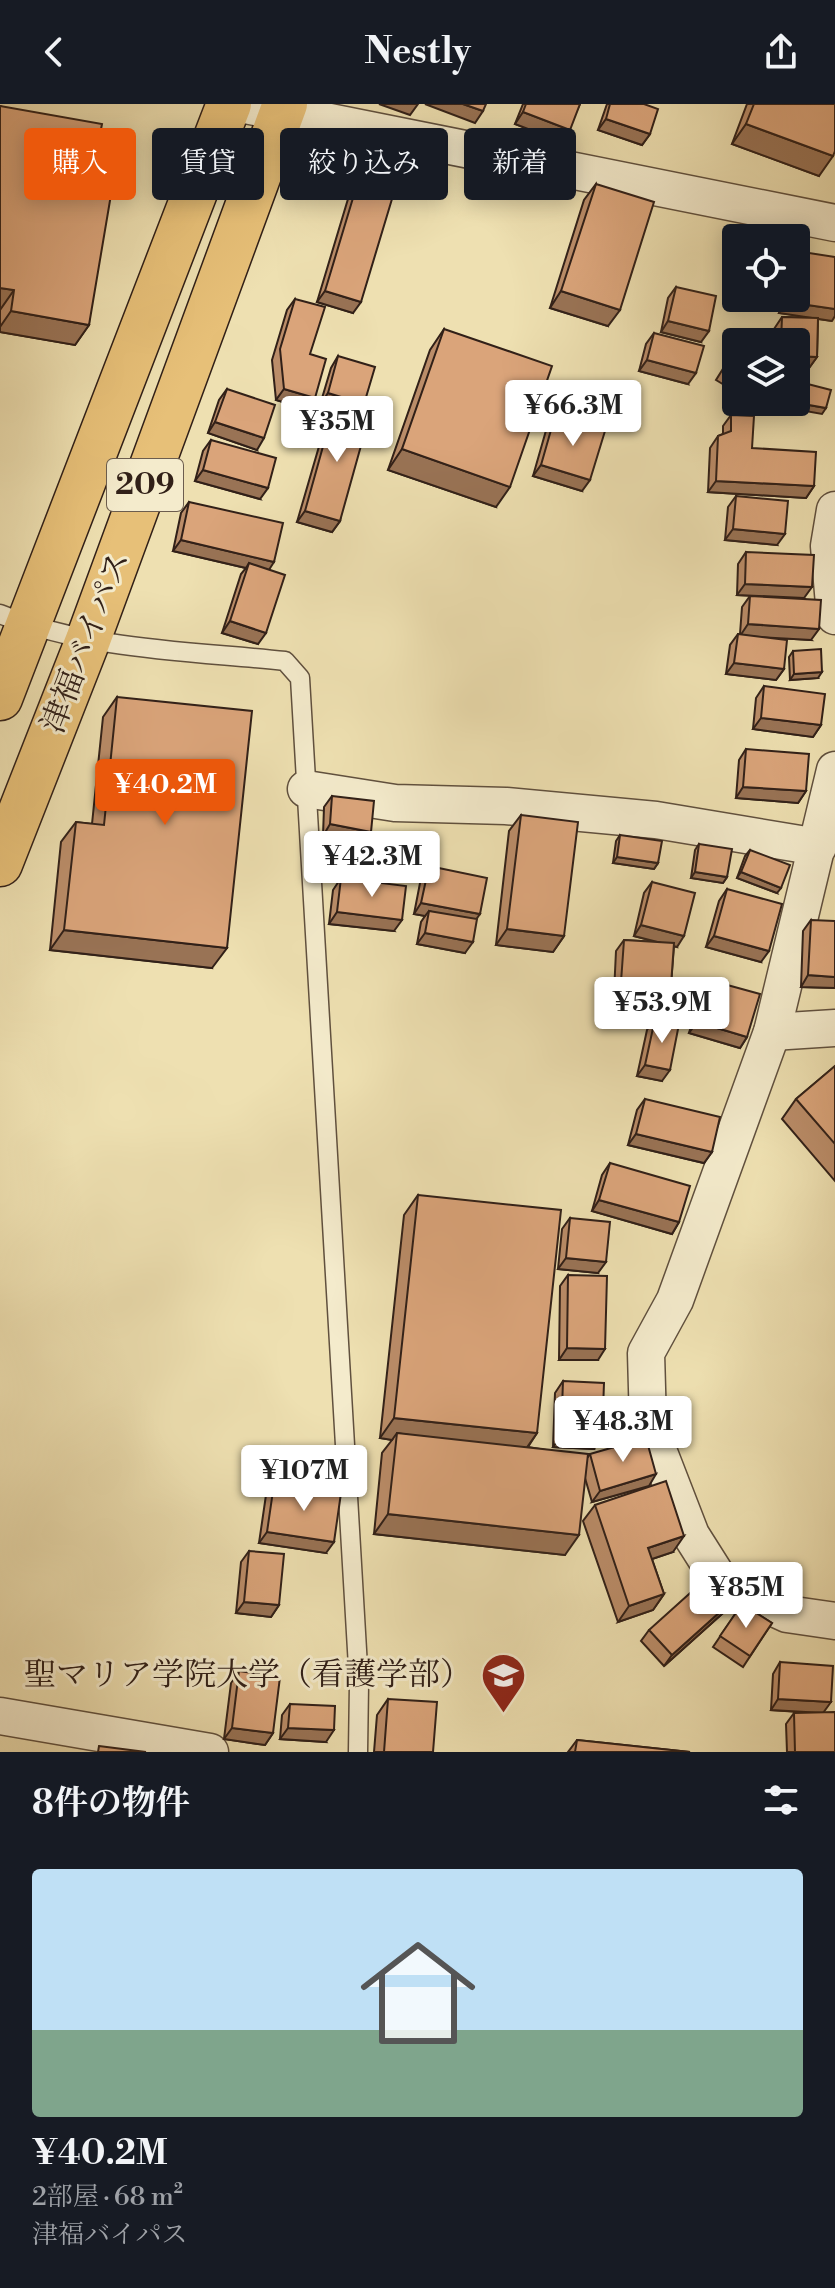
<!DOCTYPE html>
<html lang="ja">
<meta charset="utf-8">
<style>
body{margin:0;font-family:"Libre Bodoni","Noto Serif JP",serif;background:#242831;color:#f1f3f6;height:100vh;display:flex;flex-direction:column;font-size:30px;white-space:nowrap}
*{box-sizing:border-box;margin:0}
p{font-size:26px;color:#9ea1a6}
.icon{flex:none;width:44px;height:44px;fill:none;stroke:currentColor;stroke-width:2;stroke-linecap:round;stroke-linejoin:round}
.map{position:relative;height:1648px;overflow:hidden}
.sheet{display:flex;flex-direction:column;background:#171b24;flex:1}
.sheet>*{flex:none}
.banner{position:absolute;left:24px;top:24px;width:788px;height:72px;display:flex;gap:16px}
.tools{position:absolute;left:722px;top:120px;display:grid;gap:16px}
.tools a{display:grid;place-items:center;width:88px;height:88px;border-radius:8px;background:#171b24;box-shadow:0 4px 20px #0003;font-size:40px}
.price{position:absolute;translate:-50% -68px;padding:0 18px;border-radius:8px;background:#fff;color:#222;font-size:26px;line-height:52px;filter:drop-shadow(0 2px 4px #0008)}
.price::after{content:'';position:absolute;left:50%;top:48px;width:24px;height:18px;margin-left:-12px;background:inherit;clip-path:polygon(0 0,100% 0,50% 100%)}
.price.current{background:#ea580c;color:#fff}
ul{padding:0;list-style:none}
li{display:grid;align-content:center;gap:16px;height:424px;padding:0 32px}
li span{display:grid;place-items:center;height:248px;border-radius:8px;color:#555}
li>.icon{margin-inline-start:auto}
span .icon{width:144px;height:144px;fill:#fffc;stroke-width:1}
li b{font-size:34px}
h2{display:flex;justify-content:space-between;align-items:center;height:96px;padding:0 32px;font-size:34px}
.chip{padding:0 28px;border-radius:8px;background:#171b24;box-shadow:0 4px 20px #0003;font-size:28px;line-height:72px}
.chip.current{background:#ea580c;color:#fff}
header{display:flex;justify-content:space-between;align-items:center;height:104px;padding:0 32px;background:#171b24;font-size:36px;font-weight:700}
.map>svg:first-child{display:block}
</style>
<header><svg class="icon" aria-label="back" viewBox="0 0 24 24"><path d="M15 5l-7 7 7 7"/></svg>Nestly<svg class="icon" aria-label="share" viewBox="0 0 24 24"><path d="M12 15V3M7 8l5-5 5 5M5 13v7h14v-7"/></svg></header>
<div class="map">
<svg width="835" height="1648" viewBox="0 0 835 1648">
<rect width="100%" height="100%" fill="#eee0b1"/>
<filter id="stains"><feTurbulence type="fractalNoise" baseFrequency=".0025" numOctaves="4"/><feColorMatrix values="0 0 0 0 .2 0 0 0 0 .09 0 0 0 0 .02 0 0 0 .5 -.17"/></filter>
<radialGradient id="worn" r=".72"><stop offset=".6" stop-color="#630" stop-opacity="0"/><stop offset="1" stop-color="#630" stop-opacity=".3"/></radialGradient>
<g fill="none" stroke-linecap="round" stroke-linejoin="round">
<defs>
<path id="lane" d="M 0,510 C 90,546 190,547 285,557 L 300,574 L 359,1580 L 358,1648"/>
<g id="street">
<polyline points="240,0 835,119"/>
<polyline points="835,406 829,442 835,512"/>
<polyline points="835,666 772,928 675,1196 646,1249 648,1320 691,1431 722,1480 787,1510 835,1517"/>
<polyline points="306,685 395,699 506,702 656,716 818,743"/>
<polyline points="772,928 835,924"/>
<polyline points="0,1612 210,1648"/>
</g>
<g id="highway">
<polyline points="0,594 229,0"/>
<polyline points="0,760 88,536 285,0"/>
</g>
</defs>
<use href="#lane" stroke="#60503e" stroke-width="21"/>
<use href="#street" stroke="#60503e" stroke-width="39"/>
<use href="#highway" stroke="#312018" stroke-width="47"/>
<use href="#lane" stroke="#f4ebcc" stroke-width="18"/>
<use href="#street" stroke="#f4ebcc" stroke-width="36"/>
<use href="#highway" stroke="#e7c078" stroke-width="44"/>
</g>
<g fill="#bb8d69" stroke="#312018" stroke-width="2">
<polygon points="523,0 580,0 562,38 515,20"/>
<polygon points="607,0 644,0 650,30 642,41 598,26"/>
<polygon points="747,0 835,0 819,72 732,40"/>
<polygon points="0,2 97,46 89,221 75,241 0,228"/>
<polygon points="596,80 608,222 550,204 584,96"/>
<polygon points="356,84 353,209 317,198 348,95"/>
<polygon points="676,183 701,238 661,228 668,194"/>
<polygon points="781,194 796,194 832,217 818,215 817,253 809,264 796,238 774,238 774,225 782,213 817,214 779,209"/>
<polygon points="295,195 310,250 315,294 307,305 276,296 272,256 287,206"/>
<polygon points="444,225 496,403 388,366 430,246"/>
<polygon points="654,229 688,280 639,267 646,240"/>
<polygon points="736,244 736,288 716,276"/>
<polygon points="338,252 357,310 340,417 332,428 297,418 327,315 334,305 320,301 331,264"/>
<polygon points="227,285 257,346 208,329 219,296"/>
<polygon points="731,311 752,344 814,382 806,394 708,388 710,344 718,332 723,330 723,322"/>
<polygon points="555,312 582,387 533,372 547,323"/>
<polygon points="211,336 260,395 195,377 203,347"/>
<polygon points="736,392 777,441 725,436 728,403"/>
<polygon points="189,398 269,466 258,540 222,529 241,470 246,464 173,447 181,409"/>
<polygon points="746,448 804,494 737,491 738,460"/>
<polygon points="750,492 811,536 762,533 784,565 776,576 726,570 730,541 738,530 740,530 742,503"/>
<polygon points="793,547 818,574 790,576 789,553"/>
<polygon points="764,582 821,621 813,633 753,625 756,594"/>
<polygon points="117,593 212,864 50,846 61,738 76,718 92,720 103,613"/>
<polygon points="746,645 806,687 798,699 736,694 739,656"/>
<polygon points="332,692 371,728 363,740 323,732 324,703"/>
<polygon points="521,711 564,832 553,848 496,841 509,727"/>
<polygon points="620,731 658,759 654,765 613,759 616,737"/>
<polygon points="699,740 727,773 723,779 691,774 695,746"/>
<polygon points="750,746 777,789 737,774 745,752"/>
<polygon points="429,762 476,815 465,849 417,840 421,818 425,812 414,810 421,774"/>
<polygon points="341,774 394,827 329,820 333,786"/>
<polygon points="652,778 677,843 674,842 671,881 663,892 614,889 616,847 624,836 658,838 634,832 644,789"/>
<polygon points="727,785 761,858 706,843 719,797"/>
<polygon points="811,816 835,884 801,883 803,827"/>
<polygon points="709,876 747,933 740,944 689,929 701,887"/>
<polygon points="655,915 662,977 637,972 647,926"/>
<polygon points="835,962 835,1077 782,1015 796,995"/>
<polygon points="645,995 712,1048 704,1059 628,1041 637,1006"/>
<polygon points="610,1059 679,1118 672,1130 592,1107 602,1071"/>
<polygon points="418,1091 537,1329 528,1343 588,1353 590,1350 649,1382 592,1398 585,1374 565,1451 374,1430 382,1349 392,1336 380,1334 404,1111"/>
<polygon points="570,1114 598,1169 558,1165 562,1125"/>
<polygon points="568,1171 598,1256 559,1256 560,1182"/>
<polygon points="563,1277 594,1345 553,1343 555,1289"/>
<polygon points="274,1380 326,1449 259,1439 266,1391"/>
<polygon points="595,1401 673,1448 652,1455 664,1490 653,1506 618,1518 583,1417"/>
<polygon points="249,1447 279,1501 271,1513 236,1509 241,1458"/>
<polygon points="741,1489 733,1500 664,1562 641,1537 649,1526"/>
<polygon points="742,1500 772,1519 743,1563 713,1543"/>
<polygon points="780,1558 824,1609 835,1648 787,1648 786,1620 794,1609 814,1609 771,1606 773,1570"/>
<polygon points="239,1567 273,1629 265,1641 224,1635 231,1579"/>
<polygon points="388,1595 433,1648 374,1648 377,1611"/>
<polygon points="290,1600 326,1638 280,1635 282,1611"/>
<polygon points="577,1636 690,1648 568,1648"/>
</g>
<g fill="#997355" stroke="#312018" stroke-width="2">
<polygon points="379,0 418,0 410,11"/>
<polygon points="425,0 463,0 483,7 475,19"/>
<polygon points="523,8 570,26 562,38 515,20"/>
<polygon points="606,15 650,30 642,41 598,26"/>
<polygon points="746,20 833,52 819,72 732,40"/>
<polygon points="0,184 14,186 0,206"/>
<polygon points="325,187 361,198 353,209 317,198"/>
<polygon points="561,187 620,206 608,222 550,204"/>
<polygon points="787,198 835,205 835,212 832,217 779,209"/>
<polygon points="11,207 89,221 75,241 0,228 0,223"/>
<polygon points="668,217 709,227 701,238 661,228"/>
<polygon points="796,252 817,253 809,264 796,264"/>
<polygon points="647,256 696,269 688,280 639,267"/>
<polygon points="284,285 315,294 307,305 276,296"/>
<polygon points="328,289 364,300 356,311 320,301"/>
<polygon points="786,298 792,298 826,304 822,310 783,303"/>
<polygon points="215,318 264,334 257,346 208,329"/>
<polygon points="402,345 510,383 496,403 388,366"/>
<polygon points="541,361 590,376 582,387 533,372"/>
<polygon points="203,366 268,384 260,395 195,377"/>
<polygon points="716,377 814,382 806,394 708,388"/>
<polygon points="305,407 340,417 332,428 297,418"/>
<polygon points="733,425 785,430 777,441 725,436"/>
<polygon points="181,436 274,458 267,469 249,459 246,464 173,447"/>
<polygon points="745,480 812,483 804,494 737,491"/>
<polygon points="230,517 266,529 258,540 222,529"/>
<polygon points="748,520 819,525 811,536 740,532"/>
<polygon points="734,559 784,565 776,576 726,570"/>
<polygon points="822,568 818,574 790,576 794,570"/>
<polygon points="761,614 821,621 813,633 753,625"/>
<polygon points="743,683 806,687 798,699 736,694"/>
<polygon points="330,720 371,728 363,740 323,732"/>
<polygon points="617,753 658,759 654,765 613,759"/>
<polygon points="695,768 727,773 723,779 691,774"/>
<polygon points="741,768 781,784 777,789 737,774"/>
<polygon points="421,799 480,810 472,821 429,807 425,812 414,810"/>
<polygon points="337,808 402,816 394,827 329,820"/>
<polygon points="641,821 684,832 677,843 634,832"/>
<polygon points="507,825 564,832 553,848 496,841"/>
<polygon points="64,826 227,844 212,864 50,846"/>
<polygon points="425,829 473,838 465,849 417,840"/>
<polygon points="714,832 769,847 761,858 706,843"/>
<polygon points="808,871 835,873 835,884 801,883"/>
<polygon points="621,878 671,881 663,892 614,889"/>
<polygon points="697,918 747,933 740,944 689,929"/>
<polygon points="645,961 670,966 662,977 637,972"/>
<polygon points="636,1030 712,1048 704,1059 628,1041"/>
<polygon points="599,1096 679,1118 672,1130 592,1107"/>
<polygon points="566,1154 606,1158 598,1169 558,1165"/>
<polygon points="567,1244 605,1245 598,1256 559,1256"/>
<polygon points="394,1314 537,1329 523,1349 397,1329 392,1336 380,1334"/>
<polygon points="561,1332 602,1334 594,1345 553,1343"/>
<polygon points="656,1370 649,1382 592,1398 600,1387"/>
<polygon points="388,1410 579,1431 565,1451 374,1430"/>
<polygon points="267,1428 334,1438 326,1449 259,1439"/>
<polygon points="684,1432 673,1448 637,1460 648,1444"/>
<polygon points="741,1489 733,1500 664,1562 672,1551"/>
<polygon points="664,1490 653,1506 618,1518 629,1502"/>
<polygon points="244,1498 279,1501 271,1513 236,1509"/>
<polygon points="778,1595 831,1598 823,1609 771,1606"/>
<polygon points="232,1624 273,1629 265,1641 224,1635"/>
<polygon points="288,1624 334,1626 326,1638 280,1635"/>
</g>
<g fill="#daa47a" stroke="#312018" stroke-width="2">
<polygon points="463,0 486,0 483,7"/>
<polygon points="526,0 580,0 570,26 523,8"/>
<polygon points="610,0 644,0 658,5 650,30 606,15"/>
<polygon points="754,0 835,0 835,47 833,52 746,20"/>
<polygon points="0,2 102,20 97,46 117,55 89,221 11,207 14,186 0,184"/>
<polygon points="596,80 654,98 620,206 561,187"/>
<polygon points="356,84 392,95 361,198 325,187"/>
<polygon points="796,147 835,153 835,205 787,198 787,194 796,194"/>
<polygon points="676,183 716,192 709,227 668,217"/>
<polygon points="295,195 325,203 310,250 326,255 315,294 284,285 280,245"/>
<polygon points="782,213 818,214 817,253 796,252 796,238 781,238"/>
<polygon points="444,225 552,262 510,383 402,345"/>
<polygon points="654,229 704,242 696,269 647,256"/>
<polygon points="736,244 736,272 724,265"/>
<polygon points="338,252 375,263 364,300 328,289"/>
<polygon points="796,277 831,286 826,304 792,298 796,298"/>
<polygon points="227,285 275,301 264,334 215,318"/>
<polygon points="334,303 369,313 340,417 305,407"/>
<polygon points="731,311 754,312 752,344 816,348 814,382 716,377 718,332 731,327"/>
<polygon points="555,312 605,327 590,376 541,361"/>
<polygon points="211,336 276,354 268,384 203,366"/>
<polygon points="736,392 788,397 785,430 733,425"/>
<polygon points="189,398 283,419 274,458 181,436"/>
<polygon points="746,448 814,451 812,483 745,480"/>
<polygon points="249,459 285,471 266,529 230,517"/>
<polygon points="750,492 821,496 819,525 748,520"/>
<polygon points="738,530 787,536 784,565 734,559"/>
<polygon points="821,545 822,568 794,570 793,547"/>
<polygon points="764,582 825,590 821,621 761,614"/>
<polygon points="117,593 252,607 227,844 64,826 76,718 104,721"/>
<polygon points="746,645 809,650 806,687 743,683"/>
<polygon points="332,692 374,697 371,728 330,720"/>
<polygon points="521,711 578,718 564,832 507,825"/>
<polygon points="620,731 662,737 658,759 617,753"/>
<polygon points="699,740 732,745 727,773 695,768"/>
<polygon points="750,746 790,761 781,784 741,768"/>
<polygon points="429,762 487,774 480,810 421,799"/>
<polygon points="341,774 406,782 402,816 337,808"/>
<polygon points="652,778 695,789 684,832 641,821"/>
<polygon points="727,785 782,800 769,847 714,832"/>
<polygon points="429,807 477,815 473,838 425,829"/>
<polygon points="811,816 835,817 835,873 808,871"/>
<polygon points="624,836 674,839 671,881 621,878"/>
<polygon points="709,876 760,890 747,933 697,918"/>
<polygon points="655,915 679,920 670,966 645,961"/>
<polygon points="835,962 835,1040 796,995"/>
<polygon points="645,995 720,1013 712,1048 636,1030"/>
<polygon points="610,1059 690,1082 679,1118 599,1096"/>
<polygon points="418,1091 561,1106 537,1329 394,1314"/>
<polygon points="570,1114 610,1118 606,1158 566,1154"/>
<polygon points="568,1171 607,1172 605,1245 567,1244"/>
<polygon points="563,1277 604,1279 602,1334 561,1332"/>
<polygon points="397,1329 588,1350 579,1431 388,1410"/>
<polygon points="646,1334 656,1370 600,1387 590,1350"/>
<polygon points="666,1377 684,1432 648,1444 664,1490 629,1502 595,1401"/>
<polygon points="274,1380 341,1389 334,1438 267,1428"/>
<polygon points="249,1447 284,1450 279,1501 244,1498"/>
<polygon points="718,1464 741,1489 672,1551 649,1526"/>
<polygon points="742,1500 772,1519 750,1552 720,1532"/>
<polygon points="780,1558 833,1562 831,1598 778,1595"/>
<polygon points="239,1567 280,1573 273,1629 232,1624"/>
<polygon points="388,1595 437,1598 433,1648 384,1648"/>
<polygon points="290,1600 335,1602 334,1626 288,1624"/>
<polygon points="835,1608 835,1648 795,1648 794,1609"/>
<polygon points="577,1636 690,1648 575,1648"/>
<polygon points="99,1642 146,1648 98,1648"/>
</g>
<defs>
<symbol id="university-pin" viewBox="-11 -11 22 30"><path d="M0 17L-7.5 6A9.5 9.5 0 1 1 7.5 6Z" fill="#8f2418" stroke="#f4ebcc"/><path d="M0-5L7-2L0 1L-7-2ZM-4 1L0 2.5L4 1V4Q0 6-4 4Z" fill="#fff"/></symbol>
</defs>
<g fill-rule="evenodd">
<use href="#university-pin" x="478" y="1546" width="51" height="69"/>
</g>
<g text-anchor="middle" dominant-baseline="central" stroke-width="6" stroke-linejoin="round" paint-order="stroke">
<rect fill="#f4ebcc" stroke="#6c5d4e" stroke-width="2" x="107" y="355" width="76" height="52" rx="6"/>
<g font-size="30" font-weight="bold" fill="#312018">
<text x="145" y="381">209</text>
</g>
<g font-size="32" fill="#312018" stroke="#f4ebcc">
<text transform="translate(86 538) rotate(-69)">津福バイパス</text>
</g>
<g font-size="32" fill="#312018" stroke="#f4ebcc" text-anchor="end">
<text x="472" y="1571">聖マリア学院大学（看護学部）</text>
</g>
</g>
<rect width="100%" height="100%" filter="url(#stains)"/>
<rect width="100%" height="100%" fill="url(#worn)"/>
</svg>
<div class="tools">
<a><svg class="icon" aria-label="locate" viewBox="0 0 24 24"><circle cx="12" cy="12" r="6"/><path d="M12 2v4M12 18v4M2 12h4M18 12h4"/></svg></a>
<a><svg class="icon" aria-label="layers" viewBox="0 0 24 24"><path d="M12 4l9 5-9 5-9-5zM3 14l9 5 9-5"/></svg></a>
</div>
<b class="price" style="left:573px;top:344px">¥66.3M</b>
<b class="price" style="left:337px;top:360px">¥35M</b>
<b class="price current" style="left:165px;top:723px">¥40.2M</b>
<b class="price" style="left:372px;top:795px">¥42.3M</b>
<b class="price" style="left:662px;top:941px">¥53.9M</b>
<b class="price" style="left:623px;top:1360px">¥48.3M</b>
<b class="price" style="left:304px;top:1409px">¥107M</b>
<b class="price" style="left:746px;top:1526px">¥85M</b>
<div class="banner">
<a class="chip current">購入</a>
<a class="chip">賃貸</a>
<a class="chip">絞り込み</a>
<a class="chip">新着</a>
</div>
</div>
<section class="sheet">
<h2>8件の物件<svg class="icon" aria-label="filters" viewBox="0 0 24 24"><path d="M4 7h16M4 17h16"/><circle cx="9" cy="7" r="2"/><circle cx="15" cy="17" r="2"/></svg></h2>
<ul>
<li><span style="background:linear-gradient(#bfe0f5 65%,#7fa58c 0)"><svg class="icon" aria-label="home" viewBox="0 0 24 24"><path d="M3 11l9-7 9 7M6 9v11h12V9"/></svg></span><div><b>¥40.2M</b><p>2部屋 · 68 m²</p><p>津福バイパス</p></div></li>
</ul>
</section>
